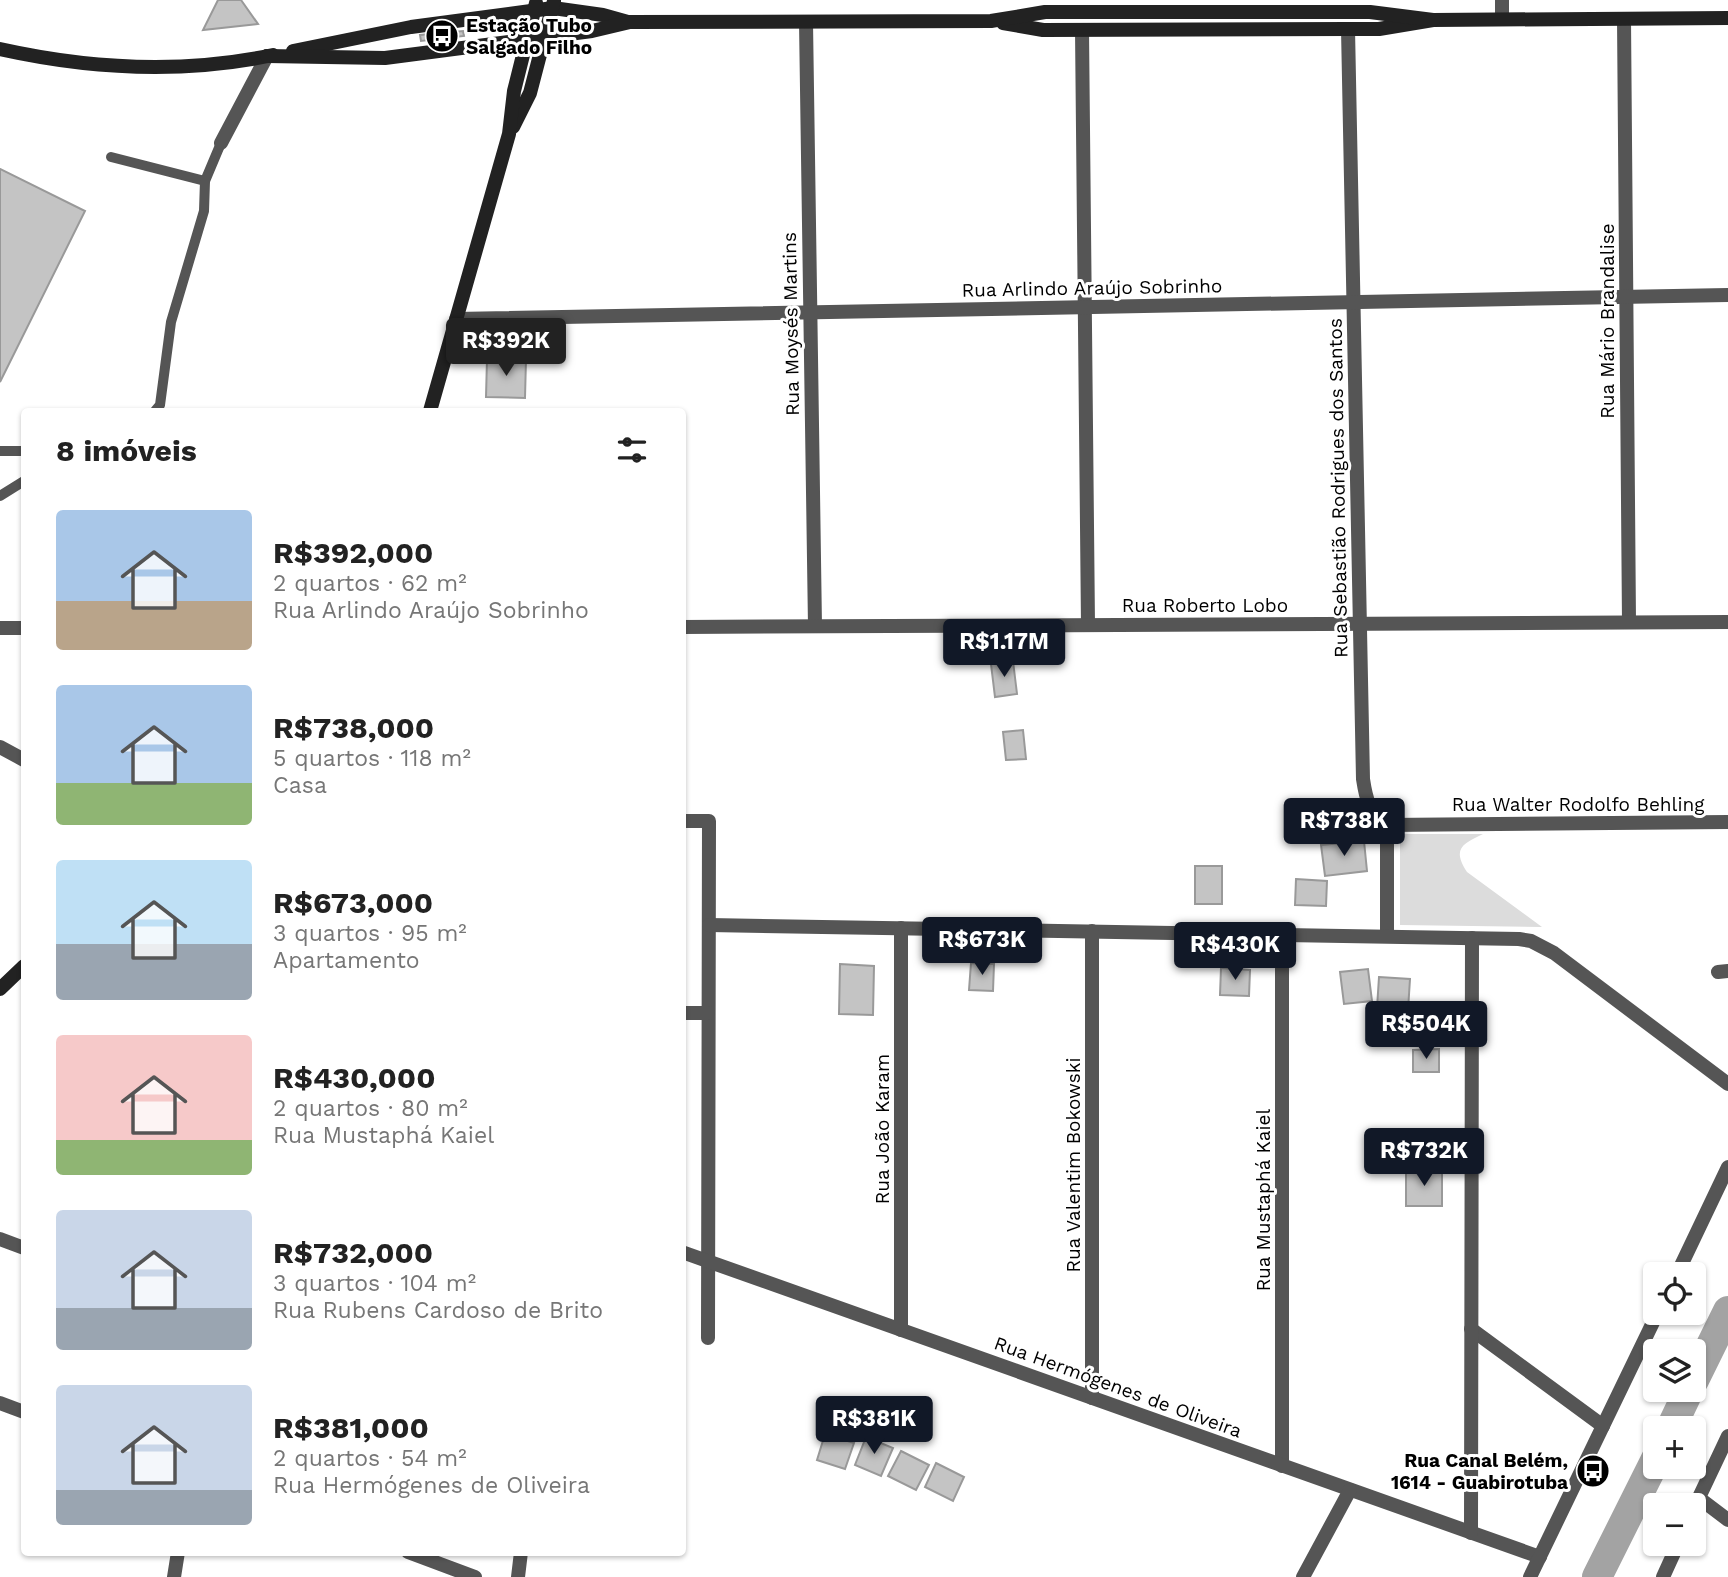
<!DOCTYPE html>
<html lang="pt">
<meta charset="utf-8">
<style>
body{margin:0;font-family:"Work Sans",sans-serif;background:#f6f6f6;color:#222;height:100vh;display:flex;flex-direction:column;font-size:26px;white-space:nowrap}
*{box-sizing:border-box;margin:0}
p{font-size:23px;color:#767676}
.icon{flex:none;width:38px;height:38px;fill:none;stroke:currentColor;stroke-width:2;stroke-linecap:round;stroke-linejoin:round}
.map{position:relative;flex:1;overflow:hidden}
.side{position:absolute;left:21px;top:408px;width:665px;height:1148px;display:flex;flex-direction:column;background:#fff;border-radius:7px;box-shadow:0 2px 5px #0004}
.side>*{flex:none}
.tools{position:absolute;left:1643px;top:1262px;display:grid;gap:14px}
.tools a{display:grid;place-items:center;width:63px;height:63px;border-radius:7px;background:#fff;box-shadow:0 2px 5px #0004;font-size:35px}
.price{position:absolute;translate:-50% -60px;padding:0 16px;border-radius:7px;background:#111827;color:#fff;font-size:23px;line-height:46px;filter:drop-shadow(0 2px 4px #0008)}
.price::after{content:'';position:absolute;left:50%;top:42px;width:21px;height:16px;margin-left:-10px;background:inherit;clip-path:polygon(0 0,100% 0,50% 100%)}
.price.selected{background:#222;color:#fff}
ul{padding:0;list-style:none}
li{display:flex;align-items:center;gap:21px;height:175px;padding:0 35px}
li span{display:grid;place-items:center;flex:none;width:196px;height:140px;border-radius:7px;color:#555}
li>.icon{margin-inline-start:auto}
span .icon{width:84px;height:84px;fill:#fffc;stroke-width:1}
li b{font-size:30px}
h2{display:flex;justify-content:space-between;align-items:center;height:84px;padding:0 35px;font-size:30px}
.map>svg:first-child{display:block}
</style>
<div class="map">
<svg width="1728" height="1577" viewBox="0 0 1728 1577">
<rect width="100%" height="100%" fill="#fff"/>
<path fill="#dcdcdc" d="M 1400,834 L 1483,834 C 1462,844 1452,849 1467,872 L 1542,927 L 1400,925 Z"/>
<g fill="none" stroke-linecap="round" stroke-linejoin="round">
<g stroke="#a3a3a3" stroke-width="30">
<polyline points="1694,1380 1728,1311"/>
<polyline points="1671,1428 1689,1390"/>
<polyline points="1597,1577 1656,1459"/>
</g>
</g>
<g fill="#c4c4c4" stroke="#999" stroke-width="2">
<polygon points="218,0 241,0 258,24 203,30"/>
<polygon points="463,31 464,36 421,41 420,35"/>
<polygon points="0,169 85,211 0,382"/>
<polygon points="487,359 526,359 525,398 486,397"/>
<polygon points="1013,661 1017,694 995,697 991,664"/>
<polygon points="1023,730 1026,759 1006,760 1003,732"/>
<polygon points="1364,841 1367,871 1325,876 1321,845"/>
<rect x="1195" y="866" width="27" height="38"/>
<polygon points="1296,879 1327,881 1326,906 1295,905"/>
<polygon points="971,963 994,964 993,991 969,990"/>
<polygon points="840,964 874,966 873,1015 839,1014"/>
<polygon points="1221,968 1250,970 1249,996 1220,995"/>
<polygon points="1368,969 1372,1001 1344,1004 1340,972"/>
<polygon points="1379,977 1410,979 1408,1010 1377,1008"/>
<polygon points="1439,1049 1439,1072 1413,1072 1413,1050"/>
<rect x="1406" y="1169" width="36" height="37"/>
<polygon points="825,1434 854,1443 845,1469 817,1460"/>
<polygon points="866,1437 893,1448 881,1476 855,1465"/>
<polygon points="901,1451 929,1465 916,1490 888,1476"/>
<polygon points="936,1463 964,1477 953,1501 925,1487"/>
</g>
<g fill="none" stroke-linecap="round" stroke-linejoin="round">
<g stroke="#555" stroke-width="10">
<polyline points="111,157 205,181"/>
<polyline points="155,411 160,405 171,322 204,211 205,181 221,143"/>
<polyline points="0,451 24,451"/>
<polyline points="0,496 24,481"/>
</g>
<g stroke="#555" stroke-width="14">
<polyline points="1502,0 1502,19"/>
<polyline points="1624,19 1629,622"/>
<polyline points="806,22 815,626"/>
<path d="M 1348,29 L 1363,779 C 1366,799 1369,813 1387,825 L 1387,936"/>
<polyline points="1082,30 1088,625"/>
<polyline points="221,143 267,56"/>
<polyline points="456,319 1728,295"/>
<polyline points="682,627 1728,622"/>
<polyline points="0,628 24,628"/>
<polyline points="0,747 24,760"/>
<polyline points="682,821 709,821 708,1338"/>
<polyline points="1387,825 1728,822"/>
<polyline points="709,925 1519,939 1531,941 1554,953 1728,1084"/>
<polyline points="1282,935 1282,1466"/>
<polyline points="1718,972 1728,971"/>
<polyline points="682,1013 708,1013"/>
<polyline points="0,1239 24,1248"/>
<polyline points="682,1252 1540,1557"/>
<polyline points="1471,1329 1603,1426"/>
<polyline points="901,1330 901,928"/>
<polyline points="1092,1398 1092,931"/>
<polyline points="1699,1498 1728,1520"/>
<polyline points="1694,1508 1728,1436"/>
<polyline points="1471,1533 1472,938"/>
<polyline points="518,1577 521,1552"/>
<polyline points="1303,1577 1350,1490"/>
<polyline points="1663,1577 1678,1544"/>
</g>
<g stroke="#555" stroke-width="14">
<polyline points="1677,1274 1728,1167"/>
<polyline points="0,1403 24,1412"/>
<polyline points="408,1552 475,1577"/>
<polyline points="174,1577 178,1552"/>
<polyline points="1530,1577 1658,1312"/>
</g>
<g stroke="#222" stroke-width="14">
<polyline points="1003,23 1043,30 1348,29 1379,29 1433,20 1728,18"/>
<path d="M 0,49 C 90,69 182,74 273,55"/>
<polyline points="293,51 411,27 553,8 603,15 628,22"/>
<polyline points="267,56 385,58 592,31 630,22 991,21 1045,12 1370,12 1433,20"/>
<polyline points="513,127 530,93 554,1"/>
<polyline points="430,411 509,134 514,91 536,3"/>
<polyline points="0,989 24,966"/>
</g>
</g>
<defs>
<symbol id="bus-disc" viewBox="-11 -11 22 22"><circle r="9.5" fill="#000" stroke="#fff"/><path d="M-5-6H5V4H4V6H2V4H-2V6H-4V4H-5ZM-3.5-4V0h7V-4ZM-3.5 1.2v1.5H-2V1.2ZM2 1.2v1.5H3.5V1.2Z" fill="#fff"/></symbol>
</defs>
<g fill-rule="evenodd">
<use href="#bus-disc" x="423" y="17" width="38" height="38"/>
<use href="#bus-disc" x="1574" y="1452" width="38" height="38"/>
</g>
<g text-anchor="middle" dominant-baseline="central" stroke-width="6" stroke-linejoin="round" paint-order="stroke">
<g font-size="19" font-weight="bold" fill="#000" stroke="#fff" text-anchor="start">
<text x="466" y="25">Estação Tubo<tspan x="466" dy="22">Salgado Filho</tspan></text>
<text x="1568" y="1460" text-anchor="end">Rua Canal Belém,<tspan x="1568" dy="22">1614 - Guabirotuba</tspan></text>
</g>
<g font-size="19" fill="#000" stroke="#fff">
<text transform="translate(1092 288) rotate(-1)">Rua Arlindo Araújo Sobrinho</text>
<text transform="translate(1607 321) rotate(-90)">Rua Mário Brandalise</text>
<text transform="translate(791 324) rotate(-91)">Rua Moysés Martins</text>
<text transform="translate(1338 488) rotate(-91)">Rua Sebastião Rodrigues dos Santos</text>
<text x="1205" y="605">Rua Roberto Lobo</text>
<text x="1578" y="804">Rua Walter Rodolfo Behling</text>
<text transform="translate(882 1129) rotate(-90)">Rua João Karam</text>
<text transform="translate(1073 1165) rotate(-90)">Rua Valentim Bokowski</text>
<text transform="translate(1263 1200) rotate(-90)">Rua Mustaphá Kaiel</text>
<text transform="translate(1118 1387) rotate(20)">Rua Hermógenes de Oliveira</text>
</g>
</g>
</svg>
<div class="tools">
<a><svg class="icon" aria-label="locate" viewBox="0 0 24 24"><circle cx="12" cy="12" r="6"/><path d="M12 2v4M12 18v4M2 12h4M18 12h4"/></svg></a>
<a><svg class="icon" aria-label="layers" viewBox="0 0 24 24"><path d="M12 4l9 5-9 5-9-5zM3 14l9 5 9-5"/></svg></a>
<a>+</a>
<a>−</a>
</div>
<b class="price selected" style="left:506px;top:378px">R$392K</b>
<b class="price" style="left:1004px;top:679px">R$1.17M</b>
<b class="price" style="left:1344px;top:858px">R$738K</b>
<b class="price" style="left:982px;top:977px">R$673K</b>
<b class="price" style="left:1235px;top:982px">R$430K</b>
<b class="price" style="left:1426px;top:1061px">R$504K</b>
<b class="price" style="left:1424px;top:1188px">R$732K</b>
<b class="price" style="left:874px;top:1456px">R$381K</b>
<section class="side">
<h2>8 imóveis<svg class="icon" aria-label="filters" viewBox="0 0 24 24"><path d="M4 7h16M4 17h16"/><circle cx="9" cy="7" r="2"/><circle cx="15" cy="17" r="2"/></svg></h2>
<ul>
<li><span style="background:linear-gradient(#a9c7e8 65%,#b9a48a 0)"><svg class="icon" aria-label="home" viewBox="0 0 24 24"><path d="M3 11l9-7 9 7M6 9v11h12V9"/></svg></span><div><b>R$392,000</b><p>2 quartos · 62 m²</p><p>Rua Arlindo Araújo Sobrinho</p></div></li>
<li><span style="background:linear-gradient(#a9c7e8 70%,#8fb573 0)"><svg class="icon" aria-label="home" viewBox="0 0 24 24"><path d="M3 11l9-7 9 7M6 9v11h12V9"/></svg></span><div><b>R$738,000</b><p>5 quartos · 118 m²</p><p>Casa</p></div></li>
<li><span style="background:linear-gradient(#bfe0f5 60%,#9aa5b1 0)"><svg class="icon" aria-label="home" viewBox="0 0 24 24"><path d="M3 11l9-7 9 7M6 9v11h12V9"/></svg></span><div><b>R$673,000</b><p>3 quartos · 95 m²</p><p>Apartamento</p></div></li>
<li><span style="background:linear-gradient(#f6c9c9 75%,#8fb573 0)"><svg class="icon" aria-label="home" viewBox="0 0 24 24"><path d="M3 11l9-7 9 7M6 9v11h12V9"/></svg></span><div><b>R$430,000</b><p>2 quartos · 80 m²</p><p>Rua Mustaphá Kaiel</p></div></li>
<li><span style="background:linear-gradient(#c9d6e8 70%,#9aa5b1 0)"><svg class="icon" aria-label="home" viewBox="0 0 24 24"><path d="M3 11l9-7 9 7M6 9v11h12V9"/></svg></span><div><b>R$732,000</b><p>3 quartos · 104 m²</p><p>Rua Rubens Cardoso de Brito</p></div></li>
<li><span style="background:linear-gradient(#c9d6e8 75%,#9aa5b1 0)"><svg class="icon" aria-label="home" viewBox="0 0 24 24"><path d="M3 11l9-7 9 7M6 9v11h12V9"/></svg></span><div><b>R$381,000</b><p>2 quartos · 54 m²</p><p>Rua Hermógenes de Oliveira</p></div></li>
</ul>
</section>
</div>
